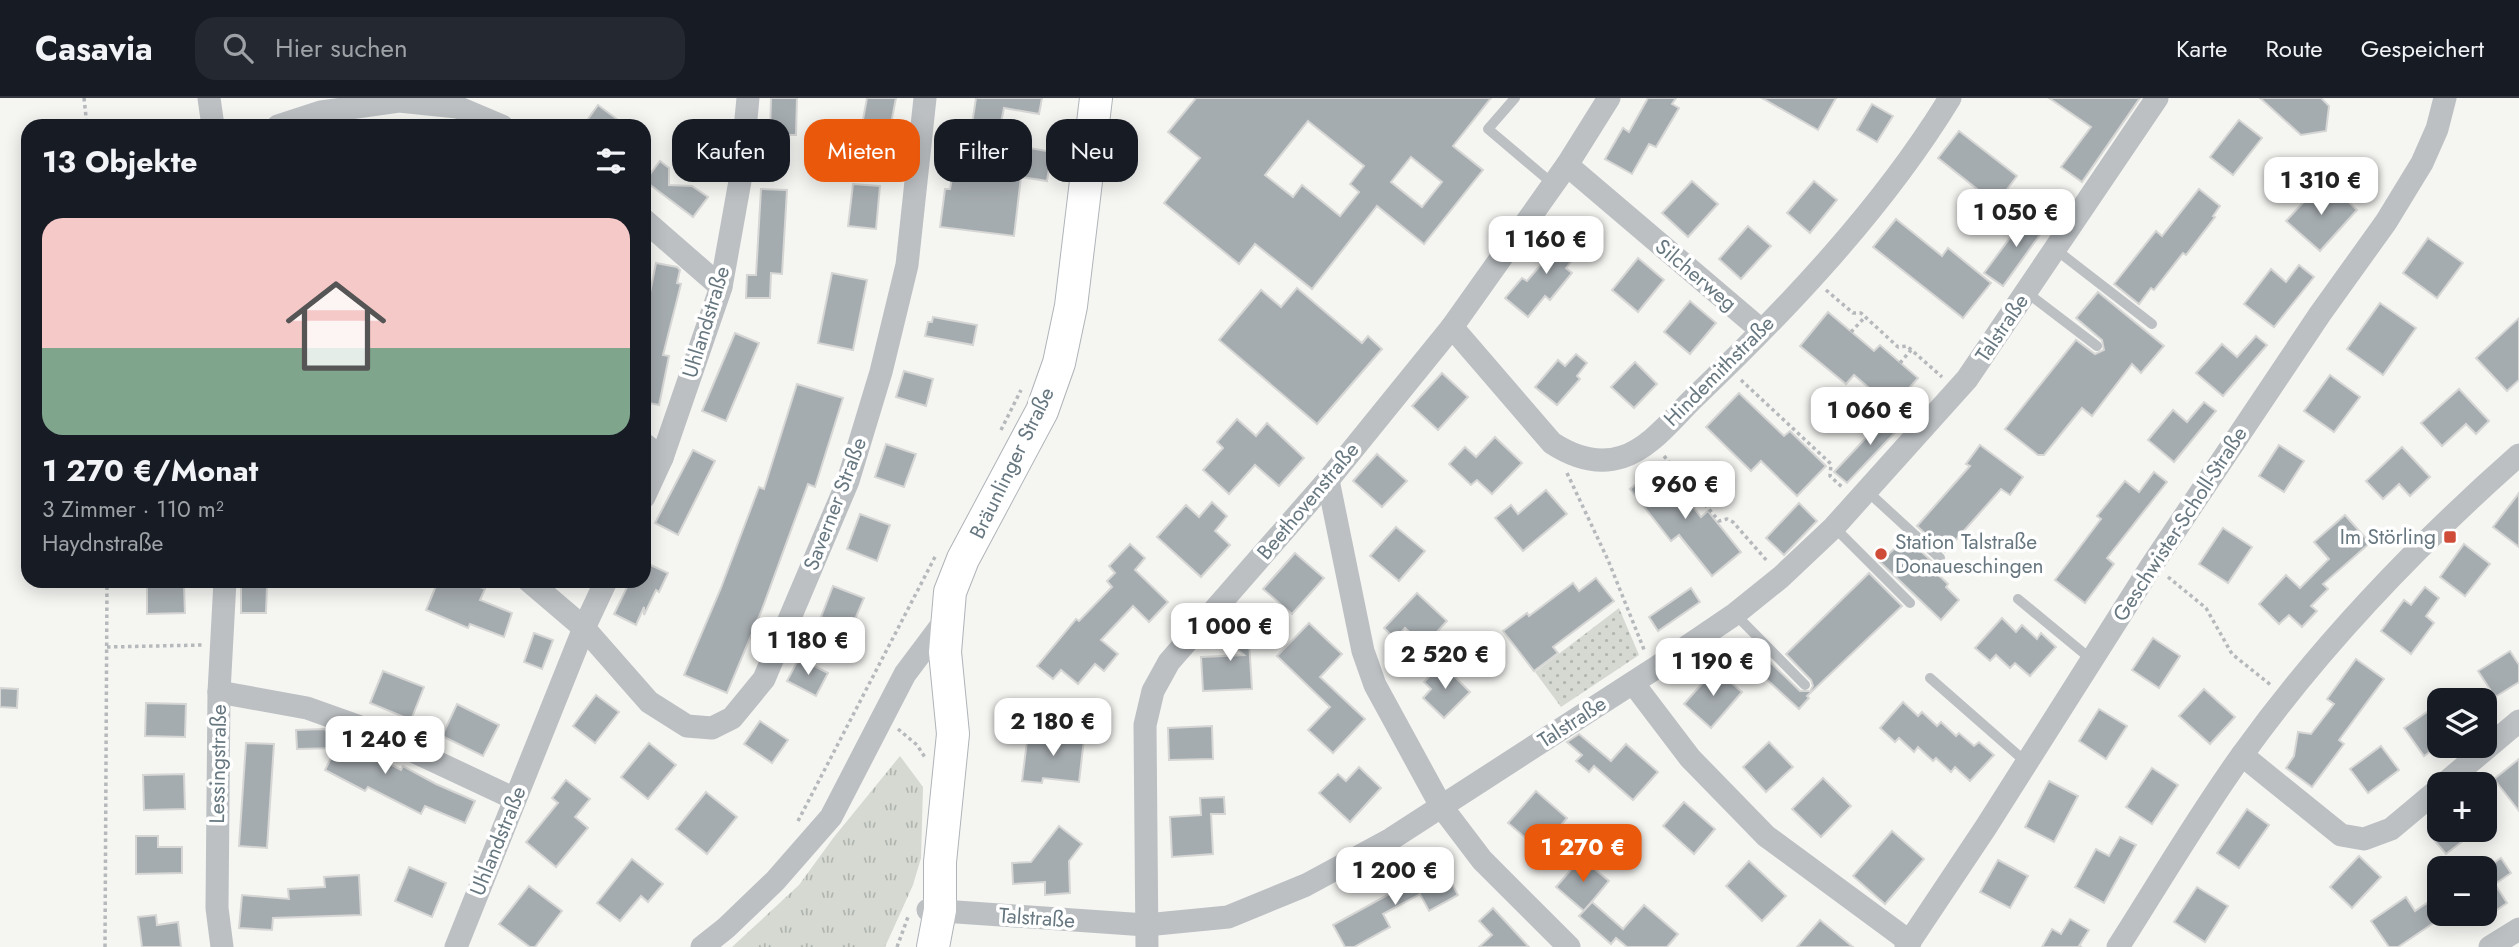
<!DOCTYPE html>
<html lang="de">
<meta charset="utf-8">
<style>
body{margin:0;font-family:Jost,sans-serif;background:#242831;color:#f1f3f6;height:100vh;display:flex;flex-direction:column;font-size:26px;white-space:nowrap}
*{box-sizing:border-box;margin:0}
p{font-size:23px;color:#9ea1a6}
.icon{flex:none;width:38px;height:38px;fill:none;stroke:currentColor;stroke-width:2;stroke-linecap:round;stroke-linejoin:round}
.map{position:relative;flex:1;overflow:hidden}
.sheet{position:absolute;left:21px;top:21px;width:630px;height:469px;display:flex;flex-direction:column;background:#171b24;border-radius:21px;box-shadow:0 4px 18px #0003}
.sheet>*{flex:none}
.guide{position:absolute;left:672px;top:21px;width:665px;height:63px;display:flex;gap:14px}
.fabs{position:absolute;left:2427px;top:590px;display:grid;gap:14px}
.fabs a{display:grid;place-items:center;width:70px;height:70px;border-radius:14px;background:#171b24;box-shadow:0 4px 18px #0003;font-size:35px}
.price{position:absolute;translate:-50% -60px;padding:0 16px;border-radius:14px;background:#fff;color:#222;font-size:23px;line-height:46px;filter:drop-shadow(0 2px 4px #0008)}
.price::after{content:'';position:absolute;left:50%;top:42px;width:21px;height:16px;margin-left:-10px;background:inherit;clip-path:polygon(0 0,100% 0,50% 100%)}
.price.on{background:#ea580c;color:#fff}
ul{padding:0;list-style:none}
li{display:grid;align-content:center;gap:14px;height:371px;padding:0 21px}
li span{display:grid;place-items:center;height:217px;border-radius:21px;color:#555}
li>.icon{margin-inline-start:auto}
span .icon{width:126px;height:126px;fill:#fffc;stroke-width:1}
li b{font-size:30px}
h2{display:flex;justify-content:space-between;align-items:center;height:84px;padding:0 21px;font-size:30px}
.pill{padding:0 24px;border-radius:21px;background:#171b24;box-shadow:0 4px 18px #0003;font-size:24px;line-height:63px}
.pill.on{background:#ea580c;color:#fff}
header{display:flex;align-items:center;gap:42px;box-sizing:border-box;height:98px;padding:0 35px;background:#171b24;border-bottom:2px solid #363941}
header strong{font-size:33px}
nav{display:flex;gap:38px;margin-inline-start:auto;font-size:24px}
.search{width:490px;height:63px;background:#242831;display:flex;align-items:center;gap:18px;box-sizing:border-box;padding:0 24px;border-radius:21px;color:#9ea1a6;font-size:26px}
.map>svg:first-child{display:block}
</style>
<header>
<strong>Casavia</strong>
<div class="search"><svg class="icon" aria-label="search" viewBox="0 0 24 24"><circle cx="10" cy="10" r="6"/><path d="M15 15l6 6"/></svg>Hier suchen</div>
<nav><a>Karte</a><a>Route</a><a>Gespeichert</a></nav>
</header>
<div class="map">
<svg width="2519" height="849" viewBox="0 0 2519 849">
<defs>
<pattern id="grass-tufts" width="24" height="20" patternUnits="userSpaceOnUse" patternTransform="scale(1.75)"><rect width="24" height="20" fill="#d5d9d2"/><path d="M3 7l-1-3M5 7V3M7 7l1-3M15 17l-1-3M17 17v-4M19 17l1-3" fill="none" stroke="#b1b5b0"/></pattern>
<pattern id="park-dots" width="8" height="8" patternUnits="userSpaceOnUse" patternTransform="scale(1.75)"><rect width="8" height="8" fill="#d5d9d2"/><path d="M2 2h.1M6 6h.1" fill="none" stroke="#b1b5b0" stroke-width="1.8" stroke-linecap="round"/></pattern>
</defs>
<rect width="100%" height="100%" fill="#f5f5f2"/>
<polygon fill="url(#grass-tufts)" points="900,658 923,689 921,760 913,787 885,849 732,849 799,787 834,739"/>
<polygon fill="url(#park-dots)" points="1619,510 1639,557 1561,609 1535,574"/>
<g fill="#a5acb0" stroke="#d6d6d5" stroke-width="2" fill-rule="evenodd">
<polygon points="771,0 797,0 796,37 789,37 789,63 763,63 764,37 770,37"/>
<polygon points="867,0 896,0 890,31 862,27"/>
<polygon points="976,0 1042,0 1039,16 1004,10 997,44 1052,54 1047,83 1021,79 1014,138 940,129 945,91 950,91 957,52 941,50 944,29 971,33"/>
<path d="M 1196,0 L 1491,0 L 1453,48 L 1483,72 L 1424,146 L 1377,108 L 1312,191 L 1255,146 L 1239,166 L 1164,105 L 1200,60 L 1168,34 ZM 1308,23 L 1364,68 L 1350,86 L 1359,94 L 1340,118 L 1302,87 L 1293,99 L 1265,77 ZM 1411,59 L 1442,84 L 1422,109 L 1391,84 Z"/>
<polygon points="1648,0 1676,0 1672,6 1679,10 1656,49 1649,46 1632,76 1605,61 1623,30 1629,34"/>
<polygon points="1762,0 1836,0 1818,32"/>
<polygon points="2049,0 2140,0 2082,84 2061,69 2091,29"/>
<polygon points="2260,0 2321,0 2329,8 2326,33 2301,37"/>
<polygon points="1872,6 1893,18 1877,44 1857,32"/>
<polygon points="598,7 626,28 583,28"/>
<polygon points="2239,22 2262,40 2233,77 2210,59"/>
<polygon points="1959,33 2017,78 1996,106 1938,60"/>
<polygon points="660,63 669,70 669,87 692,88 708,99 693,119 645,83"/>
<polygon points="1692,83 1718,106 1688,139 1662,115"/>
<polygon points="1814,83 1837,102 1810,135 1787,115"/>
<polygon points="853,86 880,88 876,131 848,128"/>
<polygon points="2320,86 2336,98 2339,95 2357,112 2320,153 2286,123"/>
<polygon points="761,91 787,92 782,176 771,175 770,200 746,200 747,177 756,177"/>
<polygon points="2199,91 2220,108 2213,118 2215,119 2186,157 2183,155 2154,192 2151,190 2139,206 2114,186 2156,133 2162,138"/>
<polygon points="2029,114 2047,127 2003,188 1984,175"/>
<polygon points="1896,121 1942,158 1948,150 1991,185 1963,220 1873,149"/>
<polygon points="1748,128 1771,148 1741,181 1719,161"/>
<polygon points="1560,133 1582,150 1566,170 1572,175 1550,202 1545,198 1528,219 1505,200 1522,180 1527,183 1538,170 1549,156 1545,152"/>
<polygon points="2428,140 2463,165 2437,200 2403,175"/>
<polygon points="1638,160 1664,182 1638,214 1612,192"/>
<polygon points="656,165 677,169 680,172 677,185 681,186 663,257 669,258 659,307 644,304 644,224"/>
<polygon points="2299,167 2314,179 2274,229 2244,206 2271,171 2286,184"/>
<polygon points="832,175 867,182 853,252 818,245"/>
<polygon points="1297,190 1362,245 1368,238 1382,251 1317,326 1219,242 1261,192 1281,209"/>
<polygon points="2098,194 2164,248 2141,275 2132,266 2092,318 2082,310 2044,357 2038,357 2005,331 2076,242 2095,256 2104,252 2102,242 2076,220"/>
<polygon points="1690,203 1716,225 1690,256 1664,234"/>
<polygon points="2380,205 2416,230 2383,277 2347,251"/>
<polygon points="1828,214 1874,253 1880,247 1918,280 1892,310 1854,277 1846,286 1800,248"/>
<polygon points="933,219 977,227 973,247 925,238 928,224 932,224"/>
<polygon points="2519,220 2519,282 2507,293 2476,260"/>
<polygon points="735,235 759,245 726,323 702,313"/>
<polygon points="2256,238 2267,247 2223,298 2196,275 2222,246 2237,259"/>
<polygon points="1576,256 1587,265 1577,278 1580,281 1557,307 1535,289 1558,262 1565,268"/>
<polygon points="1635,264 1657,286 1634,310 1611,289"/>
<polygon points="904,273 933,281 926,308 896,299"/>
<polygon points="1442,275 1468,299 1438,332 1412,308"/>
<polygon points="2330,277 2360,299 2334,334 2304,313"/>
<polygon points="797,286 843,300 815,389 808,386 761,514 727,595 684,577 721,490 759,389 764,391"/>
<polygon points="2459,291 2489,323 2476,336 2466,326 2442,348 2421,325"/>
<polygon points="1739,295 1784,338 1790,333 1826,368 1797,398 1761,363 1751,373 1706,329"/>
<polygon points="2204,304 2216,313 2174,364 2148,342 2173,312 2187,324"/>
<polygon points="1892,312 1905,324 1847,385 1834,374"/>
<polygon points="1237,321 1256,338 1267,325 1304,360 1279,388 1255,367 1229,396 1203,372 1223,350 1217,344"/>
<polygon points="1495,339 1522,365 1492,396 1477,382 1471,387 1449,366 1465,349 1476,359"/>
<polygon points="886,346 916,356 904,389 875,379"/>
<polygon points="1980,347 2023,379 2010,397 2001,391 1945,454 1917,428 1970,368 1966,366"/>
<polygon points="2279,347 2304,363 2284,394 2259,378"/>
<polygon points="2402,349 2430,379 2410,398 2399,386 2383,401 2366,383"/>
<polygon points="693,352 715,363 678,437 655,425"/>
<polygon points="1377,356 1407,383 1382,409 1353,383"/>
<polygon points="1660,367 1701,419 1708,413 1741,454 1712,478 1679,437 1671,443 1630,391"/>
<polygon points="2154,374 2167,384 2107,460 2114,466 2085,505 2055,482 2101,421 2097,418 2125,383 2139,394"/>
<polygon points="1546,392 1567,416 1523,453 1495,420 1511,407 1518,416"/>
<polygon points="2519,395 2519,449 2493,429"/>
<polygon points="1212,404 1227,418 1215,433 1230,447 1201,479 1157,439 1186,407 1199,419"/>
<polygon points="1799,405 1817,423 1784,457 1766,440"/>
<polygon points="860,416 890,427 877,463 847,451"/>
<polygon points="2345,417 2370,445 2323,486 2328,491 2311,508 2317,513 2302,529 2289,517 2279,526 2259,506 2286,477 2300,490 2329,461 2314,444"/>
<polygon points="1396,429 1425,453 1399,483 1370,458"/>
<polygon points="2223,430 2252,449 2228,485 2199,466"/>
<polygon points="1906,440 1935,466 1931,470 1948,486 1946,489 1959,502 1941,522 1880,464"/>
<polygon points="1130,446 1145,460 1135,472 1168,504 1149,524 1133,508 1101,542 1118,556 1104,573 1095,566 1078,586 1061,572 1053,581 1037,568 1076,521 1079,523 1112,489 1107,483 1115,475 1109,468"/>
<polygon points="2464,446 2490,466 2465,498 2440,479"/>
<polygon points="1295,455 1324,480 1292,516 1263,491"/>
<polygon points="644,464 668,475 659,494 656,492 644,517 644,509 636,527 614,516 630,483 644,483"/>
<polygon points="1869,475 1902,508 1807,598 1809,600 1799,611 1754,570 1765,559 1800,593 1810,593 1813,588 1811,582 1786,556"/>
<polygon points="1596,480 1614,503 1553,549 1558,555 1534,573 1503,533 1527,515 1529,518 1573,485 1579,493"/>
<polygon points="438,483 466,483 485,491 480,502 512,515 504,539 470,526 468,530 426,512"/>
<polygon points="184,488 185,515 147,516 147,489"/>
<polygon points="241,488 267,488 266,515 241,515"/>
<polygon points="833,488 864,500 851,531 821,519"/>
<polygon points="2425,489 2439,500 2426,518 2434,525 2411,556 2381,533 2404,502 2411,507"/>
<polygon points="1691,490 1700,504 1658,533 1649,519"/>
<polygon points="1417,495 1447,523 1424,548 1405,530 1395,541 1384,530"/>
<polygon points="1247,513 1252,591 1203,593 1201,559 1244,557 1224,539"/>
<polygon points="2002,520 2016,534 2022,527 2037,541 2041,535 2056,549 2030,578 2015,565 2010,570 1996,557 1990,563 1975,550"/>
<polygon points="1309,525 1342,556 1320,579 1365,621 1333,655 1308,632 1330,609 1277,558"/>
<polygon points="534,535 553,542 542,571 524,564"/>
<polygon points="2153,540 2180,558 2159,590 2132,572"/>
<polygon points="2510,553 2519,567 2519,584 2495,599 2478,573"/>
<polygon points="799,560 828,575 816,598 787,583"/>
<polygon points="2356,561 2384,581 2339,642 2344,646 2312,689 2286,670 2294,658 2298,634 2311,636 2334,606 2327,601"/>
<polygon points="1442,566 1470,594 1444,620 1423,600 1431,591 1424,584"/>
<polygon points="1715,571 1742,594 1711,630 1684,606"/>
<polygon points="383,573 424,589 411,622 370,605"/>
<polygon points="0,590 18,591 17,610 0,609"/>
<polygon points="2204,591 2235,619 2210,646 2179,618"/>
<polygon points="596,597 619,614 595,645 573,628"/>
<polygon points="1903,604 1918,618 1922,614 1937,628 1941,624 1956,638 1959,635 1974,648 1979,644 1994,657 1970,683 1955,669 1951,674 1936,660 1933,663 1918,649 1914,654 1899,640 1895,644 1880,630"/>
<polygon points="146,605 186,606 185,639 145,638"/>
<polygon points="2440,605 2440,647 2424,658 2404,630"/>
<polygon points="457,606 499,627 483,658 442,638"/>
<polygon points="2099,611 2127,628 2106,661 2079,643"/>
<polygon points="760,623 788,642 772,665 744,646"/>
<polygon points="1212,628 1213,661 1169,662 1168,630"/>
<polygon points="324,631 401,672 403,668 436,686 475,703 465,725 425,708 421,716 368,689 365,693 325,672 336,650 297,651 296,632"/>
<polygon points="1028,635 1084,641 1079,684 1043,680 1042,685 1022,683"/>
<polygon points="1579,636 1611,663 1626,646 1658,674 1633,702 1594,668 1589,674 1576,663 1582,657 1567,644"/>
<polygon points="1769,644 1793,669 1766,694 1743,669"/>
<polygon points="246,645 274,646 267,750 239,748"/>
<polygon points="649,645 676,667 648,701 621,679"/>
<polygon points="2381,648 2399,672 2368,695 2350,671"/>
<polygon points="2519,661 2519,713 2494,681"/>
<polygon points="1359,669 1381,690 1350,724 1319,695 1338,676 1346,683"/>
<polygon points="2152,670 2178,687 2152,726 2126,709"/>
<polygon points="184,676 185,711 144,712 143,677"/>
<polygon points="1823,680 1851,708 1821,739 1792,711"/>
<polygon points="566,682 590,701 575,719 588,730 556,769 526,744 558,705 552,700"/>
<polygon points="2049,683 2078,698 2054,744 2025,729"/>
<polygon points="1536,693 1567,720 1540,752 1508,725"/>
<polygon points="706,694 737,719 707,756 676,731"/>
<polygon points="1224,699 1225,716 1211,716 1213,756 1172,759 1170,719 1201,717 1200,700"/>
<polygon points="1684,704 1715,731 1694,756 1663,728"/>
<polygon points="2247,711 2269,727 2239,770 2217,755"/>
<polygon points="1059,728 1082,746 1069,763 1070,795 1045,797 1045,784 1013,786 1012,765 1031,764"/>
<polygon points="2449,732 2477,732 2446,756 2434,742"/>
<polygon points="1892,733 1924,761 1885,806 1853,778"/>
<polygon points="136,738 158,738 158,749 182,749 182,775 136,776"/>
<polygon points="2120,739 2136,747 2104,805 2075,789 2096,751 2109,758"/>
<polygon points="2359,758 2381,779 2352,810 2330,789"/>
<polygon points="1581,760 1609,783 1584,813 1556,789"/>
<polygon points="2501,760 2511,775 2495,786 2507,805 2485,820 2485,771"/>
<polygon points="632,761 663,786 648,804 641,798 620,823 597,805"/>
<polygon points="1998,762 2028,778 2010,810 1980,794"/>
<polygon points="1749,763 1786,798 1762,823 1726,788"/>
<polygon points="1442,767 1458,797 1429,813 1420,796 1383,816 1390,829 1354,849 1345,849 1333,827"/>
<polygon points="409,769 446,785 432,819 395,803"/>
<polygon points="359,777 361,817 273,820 272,832 239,830 242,797 289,801 288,791 325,789 324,779"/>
<polygon points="529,788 562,813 535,849 530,849 499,826"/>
<polygon points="2197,789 2228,808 2205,844 2174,824"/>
<polygon points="2406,799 2415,813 2427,805 2438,822 2398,849 2389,849 2371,823"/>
<polygon points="1592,804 1623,831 1644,807 1678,836 1667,849 1627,849 1616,840 1611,846 1579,818"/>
<polygon points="1493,810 1529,849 1479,849 1492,837 1479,823"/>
<polygon points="156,817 157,827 178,824 181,849 142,849 138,819"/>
<polygon points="2070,821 2089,832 2079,848 2082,849 2042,849 2052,831 2061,836"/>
<polygon points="1820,822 1853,849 1797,849"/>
</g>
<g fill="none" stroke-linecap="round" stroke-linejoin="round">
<defs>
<polyline id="secondary" points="933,849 940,812 940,764 953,636 945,554 950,494 963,461 1042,313 1059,265 1071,208 1096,0"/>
</defs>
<use href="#secondary" stroke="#afb4b8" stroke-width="34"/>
<g stroke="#b6b9bb" stroke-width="3.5" stroke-dasharray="3.5 3.5" stroke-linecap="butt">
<polyline points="84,0 87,28"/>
<polyline points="1826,192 1853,215 1861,215 1898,249 1907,248 1942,279"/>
<polyline points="1851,234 1865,219"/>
<polyline points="1900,265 1911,252"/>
<polyline points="1741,282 1831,366 1830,378 1843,390"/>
<polyline points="1001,332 1021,292"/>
<polyline points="1664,358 1719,423 1727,421 1733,424 1768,464"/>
<polyline points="1567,375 1608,462 1645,554"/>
<polyline points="2168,479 2206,510 2232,556 2272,588"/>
<polyline points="107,549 203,547"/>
<polyline points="898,631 917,647 926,661"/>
<polyline points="798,723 936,457"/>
<polyline points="105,849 107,483"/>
<polyline points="897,849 908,819"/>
</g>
<g stroke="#bcc0c3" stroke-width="10">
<polyline points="1515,0 1488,31 1553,86"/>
<polyline points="2055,151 2152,226"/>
<polyline points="2026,194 2097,248"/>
<polyline points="1867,393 1940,460"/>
<polyline points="1834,429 1910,505"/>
<polyline points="2018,501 2092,562"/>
<polyline points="1735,516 1805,587"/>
<polyline points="1930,580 2027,665"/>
</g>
<g stroke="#bcc0c3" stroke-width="23">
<polyline points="209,0 213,28"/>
<polyline points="278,28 321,14 399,3 457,9 502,28"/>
<polyline points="1567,67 1761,232"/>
<polyline points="644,122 721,189"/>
<path d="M 1452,229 L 1552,345 C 1572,358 1597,367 1622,359 C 1651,350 1674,319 1695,299 C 1788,210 1883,110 1950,0"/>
<polyline points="644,346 662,360"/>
<polyline points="1328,382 1363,553 1375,587 1441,708 1482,762 1569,849"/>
<polyline points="644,399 662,360 721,189 740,83 748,0"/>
<polyline points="529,483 584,530 649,604 687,628 712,630 732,620 764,581 848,383 881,274 907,167 925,0"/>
<polyline points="1633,585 1690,660 1766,738 1910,844"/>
<polyline points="219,594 307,610 366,631 515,701"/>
<polyline points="2242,657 2341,737 2364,741 2391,731 2440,690"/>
<polyline points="2444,686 2519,623"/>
<polyline points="928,812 1146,827 1228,819 1306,787 1391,741 1654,571 1735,516 1781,479 1834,429 1967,281 2157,0"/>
<polyline points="222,849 217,810 219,594 225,483"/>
<polyline points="456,849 584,530 606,483"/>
<polyline points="702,849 726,830 775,783 831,719 905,576 947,520"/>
<polyline points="1147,849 1145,627 1153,593 1169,564 1328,382 1452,229 1567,67 1609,0"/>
<polyline points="1906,849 1986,729 2152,467 2320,216 2386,124 2422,65 2437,31 2445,0"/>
<path d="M 2118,849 C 2159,785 2198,718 2242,657 C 2321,547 2418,446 2519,357"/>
<polyline points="2490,849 2519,831"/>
</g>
<use href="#secondary" stroke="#fff" stroke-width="32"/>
</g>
<g fill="#cf4c38" stroke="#fff" stroke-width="2.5">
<rect x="2443" y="432" width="14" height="14" rx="3.5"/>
<circle cx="1881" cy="456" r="7"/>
</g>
<g text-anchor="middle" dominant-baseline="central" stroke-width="7" stroke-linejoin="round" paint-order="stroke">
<g font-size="21" fill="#677780" stroke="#fff">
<text transform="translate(1696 177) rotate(40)">Silcherweg</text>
<text transform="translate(706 224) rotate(-73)">Uhlandstraße</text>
<text transform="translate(2002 230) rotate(-56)">Talstraße</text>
<text transform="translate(1719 273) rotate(-45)">Hindemithstraße</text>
<text transform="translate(1012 365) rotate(-64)">Bräunlinger Straße</text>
<text transform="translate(1308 403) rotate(-50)">Beethovenstraße</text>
<text transform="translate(835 406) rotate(-69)">Saverner Straße</text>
<text transform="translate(2180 426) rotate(-57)">Geschwister-Scholl-Straße</text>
<text transform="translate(1572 624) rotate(-33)">Talstraße</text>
<text transform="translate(218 666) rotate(-89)">Lessingstraße</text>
<text transform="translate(498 743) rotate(-68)">Uhlandstraße</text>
<text transform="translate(1037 820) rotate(4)">Talstraße</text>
</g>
<g font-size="21" fill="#677780" stroke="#fff" text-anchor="end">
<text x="2436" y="439">Im Störling</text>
<text x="1895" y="444" text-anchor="start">Station Talstraße<tspan x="1895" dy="24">Donaueschingen</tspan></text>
</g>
</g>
</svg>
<div class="fabs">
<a><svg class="icon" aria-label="layers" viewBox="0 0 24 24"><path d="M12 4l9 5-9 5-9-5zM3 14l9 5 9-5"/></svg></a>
<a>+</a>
<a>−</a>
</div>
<b class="price" style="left:2321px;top:119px">1 310 €</b>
<b class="price" style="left:2016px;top:151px">1 050 €</b>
<b class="price" style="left:1546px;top:178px">1 160 €</b>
<b class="price" style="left:1870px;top:349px">1 060 €</b>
<b class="price" style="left:1685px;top:423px">960 €</b>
<b class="price" style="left:1230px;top:565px">1 000 €</b>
<b class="price" style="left:808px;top:579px">1 180 €</b>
<b class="price" style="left:1445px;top:593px">2 520 €</b>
<b class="price" style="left:1713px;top:600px">1 190 €</b>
<b class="price" style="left:1053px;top:660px">2 180 €</b>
<b class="price" style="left:385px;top:678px">1 240 €</b>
<b class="price on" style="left:1583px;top:786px">1 270 €</b>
<b class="price" style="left:1395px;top:809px">1 200 €</b>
<div class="guide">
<a class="pill">Kaufen</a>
<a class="pill on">Mieten</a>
<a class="pill">Filter</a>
<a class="pill">Neu</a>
</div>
<section class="sheet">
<h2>13 Objekte<svg class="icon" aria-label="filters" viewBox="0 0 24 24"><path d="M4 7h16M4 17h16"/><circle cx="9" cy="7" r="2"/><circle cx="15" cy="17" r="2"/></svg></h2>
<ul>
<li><span style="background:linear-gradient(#f6c9c9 60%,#7fa58c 0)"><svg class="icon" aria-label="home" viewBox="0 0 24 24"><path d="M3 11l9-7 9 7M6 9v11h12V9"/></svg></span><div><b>1 270 €/Monat</b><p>3 Zimmer · 110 m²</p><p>Haydnstraße</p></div></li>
</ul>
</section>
</div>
